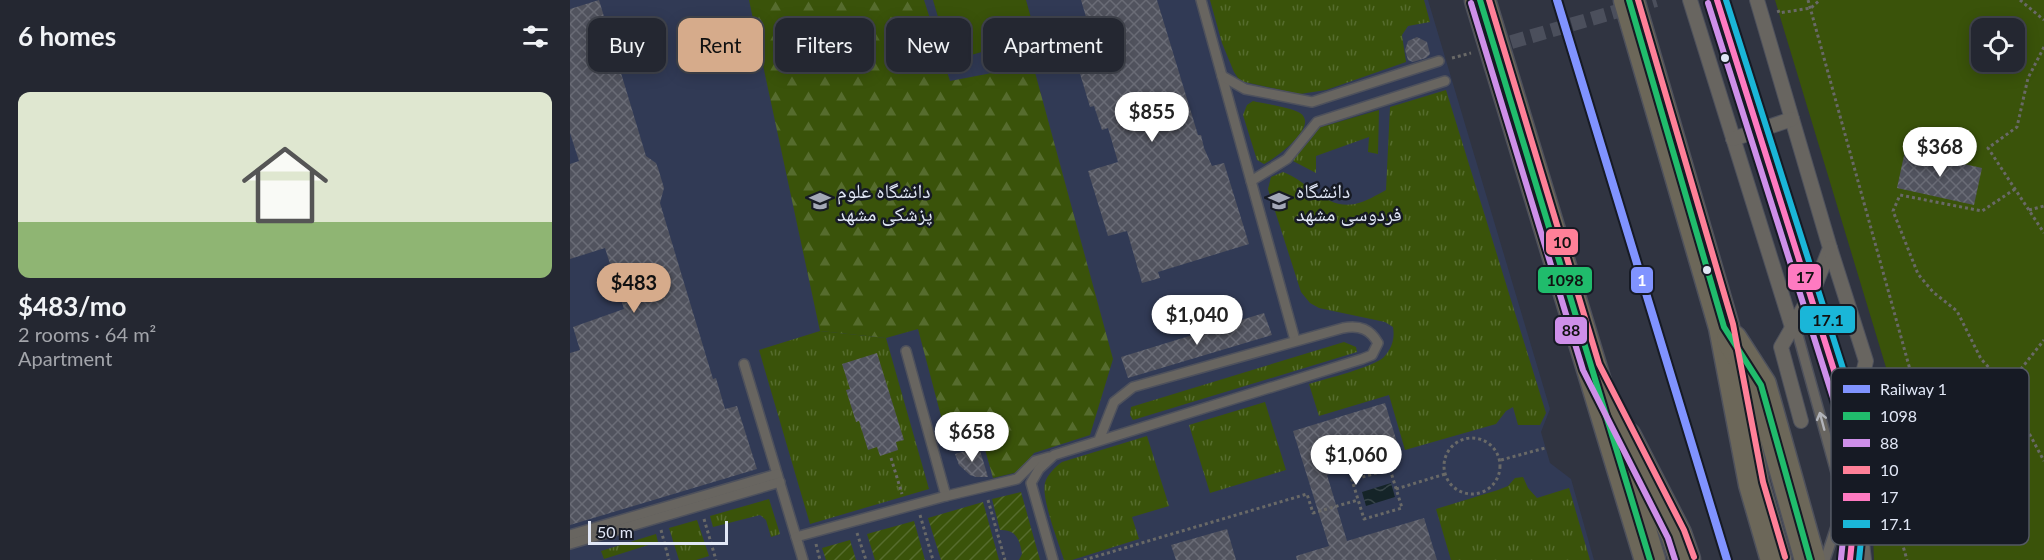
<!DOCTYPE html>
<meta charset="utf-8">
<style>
body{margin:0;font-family:Lato,"Noto Naskh Arabic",sans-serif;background:#2c2f39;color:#f1f3f6;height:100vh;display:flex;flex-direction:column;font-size:22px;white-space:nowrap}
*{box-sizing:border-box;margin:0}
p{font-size:20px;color:#a3a5ab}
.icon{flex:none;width:33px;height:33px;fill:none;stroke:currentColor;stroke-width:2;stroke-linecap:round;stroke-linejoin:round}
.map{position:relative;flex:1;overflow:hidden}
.panel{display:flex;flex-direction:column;background:#242731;width:570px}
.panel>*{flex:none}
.hud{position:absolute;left:18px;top:18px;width:570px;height:54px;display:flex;gap:12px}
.controls{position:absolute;left:1401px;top:18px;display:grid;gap:12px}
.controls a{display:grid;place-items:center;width:54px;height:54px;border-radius:12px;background:#242731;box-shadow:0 3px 15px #0003,0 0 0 2px #41444d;font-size:30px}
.scale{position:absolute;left:18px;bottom:15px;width:140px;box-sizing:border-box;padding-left:6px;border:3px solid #e1e7f6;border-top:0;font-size:16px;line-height:21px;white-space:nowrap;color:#e1e7f6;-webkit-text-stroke:4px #161a24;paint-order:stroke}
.price{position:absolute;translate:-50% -51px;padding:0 14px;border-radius:21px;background:#fff;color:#222;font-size:20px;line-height:39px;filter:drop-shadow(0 2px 3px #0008)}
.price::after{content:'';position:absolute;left:50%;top:36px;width:18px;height:14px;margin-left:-9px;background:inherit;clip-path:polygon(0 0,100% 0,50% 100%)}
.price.current{background:#d6ab8b;color:#111}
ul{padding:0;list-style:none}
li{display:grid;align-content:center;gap:12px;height:318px;padding:0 18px}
li span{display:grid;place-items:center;height:186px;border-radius:12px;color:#555}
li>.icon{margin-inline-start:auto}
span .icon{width:108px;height:108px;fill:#fffc;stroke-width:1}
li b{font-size:26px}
h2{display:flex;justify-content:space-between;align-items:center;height:72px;padding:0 18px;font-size:26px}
.chip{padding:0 21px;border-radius:12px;background:#242731;box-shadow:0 3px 15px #0003,0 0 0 2px #41444d;font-size:21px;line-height:54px}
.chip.current{background:#d6ab8b;color:#111}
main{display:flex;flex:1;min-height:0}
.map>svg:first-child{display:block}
</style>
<main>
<section class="panel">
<h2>6 homes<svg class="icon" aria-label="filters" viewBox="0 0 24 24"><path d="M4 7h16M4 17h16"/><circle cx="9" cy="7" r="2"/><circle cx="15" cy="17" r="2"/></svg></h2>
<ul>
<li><span style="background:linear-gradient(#dfe7d0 70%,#8fb573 0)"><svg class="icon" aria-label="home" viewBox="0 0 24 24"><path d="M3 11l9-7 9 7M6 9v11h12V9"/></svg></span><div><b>$483/mo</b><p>2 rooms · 64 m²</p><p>Apartment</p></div></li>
</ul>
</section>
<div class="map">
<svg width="1474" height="560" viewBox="0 0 1474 560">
<defs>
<pattern id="grass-tufts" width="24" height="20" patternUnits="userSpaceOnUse" patternTransform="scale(1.5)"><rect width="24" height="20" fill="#3a530a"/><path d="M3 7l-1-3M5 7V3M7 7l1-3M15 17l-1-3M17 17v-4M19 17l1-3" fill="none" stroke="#566c2e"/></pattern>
<pattern id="forest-firs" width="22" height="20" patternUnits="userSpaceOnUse" patternTransform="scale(1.5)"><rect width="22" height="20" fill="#3a530a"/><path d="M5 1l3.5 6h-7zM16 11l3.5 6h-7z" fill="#566c2e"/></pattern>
<pattern id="garden-furrows" width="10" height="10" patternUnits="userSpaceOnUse" patternTransform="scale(1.5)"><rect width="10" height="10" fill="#3a530a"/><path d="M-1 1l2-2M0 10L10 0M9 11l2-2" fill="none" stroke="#566c2e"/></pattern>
<pattern id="water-waves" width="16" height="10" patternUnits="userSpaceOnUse" patternTransform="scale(1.5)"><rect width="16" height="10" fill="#152428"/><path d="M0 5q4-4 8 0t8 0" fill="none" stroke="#374448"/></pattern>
<pattern id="building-cross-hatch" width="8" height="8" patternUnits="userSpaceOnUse" patternTransform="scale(1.5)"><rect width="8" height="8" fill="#51535e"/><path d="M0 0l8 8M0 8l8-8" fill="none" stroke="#6a6c76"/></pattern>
</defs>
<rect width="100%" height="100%" fill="#303441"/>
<polygon fill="#313a55" points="0,0 858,0 980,409 971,432 980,463 1001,479 1024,560 0,560"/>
<g fill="url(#grass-tufts)">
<polygon points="640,0 854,0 860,22 838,26 832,35 836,62 756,90 730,94 670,81 664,72 652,43"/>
<path d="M 876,90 L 976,413 L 970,425 L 948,425 L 943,407 L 936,411 L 926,424 L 835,450 L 819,395 L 749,416 L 739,384 C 755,379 804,367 814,357 C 822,348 825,339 823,327 L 815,322 L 749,308 L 740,303 L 731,292 L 698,189 L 701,177 L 713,172 C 738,181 756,210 785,204 C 795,202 807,195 816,190 L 820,107 Z"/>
<path d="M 683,101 C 695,104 721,107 730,113 C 750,126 705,159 694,164 L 687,160 L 673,115 L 677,105 Z"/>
<path d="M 809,110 L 808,154 L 798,152 L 799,137 L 746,156 L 746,173 L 723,161 C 729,148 742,142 748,128 Z"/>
<polygon points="250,331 316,338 359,489 240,524 189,350"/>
<polygon points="774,342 786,347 787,352 563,420 560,415 561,407"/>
<polygon points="695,402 716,470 640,493 619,425"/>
<path d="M 577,436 L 599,506 L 562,517 L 569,539 L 502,560 L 494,560 C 489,543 471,499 475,483 C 477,475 485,467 492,462 Z"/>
<polygon points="953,477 958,488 967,498 999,488 1020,560 881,560 866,509 928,490 938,486 945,478"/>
<polygon points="199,499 210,534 201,537 196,520 190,515 143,527 140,516"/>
<polygon points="127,520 139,556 126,560 109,560 99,528"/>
<polygon points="86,534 88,542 34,559 31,551"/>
</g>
<polygon fill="url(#forest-firs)" points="179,0 354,0 380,81 463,65 543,359 520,435 464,453 448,472 423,478 413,442 380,450 348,329 316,338 250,331"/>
<g fill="#3a530a" fill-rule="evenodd">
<polygon points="363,0 456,0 466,36 381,61"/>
<path d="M 1205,0 L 1474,0 L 1474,560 L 1304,560 L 1299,439 L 1321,384 ZM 1412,28 L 1444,28 L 1444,62 L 1412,62 Z"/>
</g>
<g fill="url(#garden-furrows)">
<path d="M 451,492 L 470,560 L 449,560 L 452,554 C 450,540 446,529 430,530 L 422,499 Z"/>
<polygon points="413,502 429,560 371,560 358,518"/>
<polygon points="344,521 355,560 305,560 297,534"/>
<polygon points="280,540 286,560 256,560 252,548"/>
</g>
<polygon fill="url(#water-waves)" points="821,483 825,497 796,506 792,492"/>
<g fill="url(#building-cross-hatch)">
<polygon points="29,0 76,156 86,163 88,168 94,188 90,203 143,379 146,378 155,409 167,406 187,469 0,525 0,353 10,350 3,327 54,309 35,248 0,259 0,164 9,161 0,133 0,9"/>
<polygon points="511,0 587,0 628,135 631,135 634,148 642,166 654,163 679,244 588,272 590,278 572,283 557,231 538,236 518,171 548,162 538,128 532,130 524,106 520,107 505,57 509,56 502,32 519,27"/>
<polygon points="847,37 857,42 860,54 856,58 843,62 838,60 835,50 838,41"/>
<polygon points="1335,151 1412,168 1404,205 1327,188"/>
<polygon points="694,313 702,335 558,378 551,357"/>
<polygon points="307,353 334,440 326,442 328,450 310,456 307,447 298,450 289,421 286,422 276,390 280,389 272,364"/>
<polygon points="815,403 830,452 757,475 777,541 854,518 867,560 727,560 726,556 759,546 723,431"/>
<polygon points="409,447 418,477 406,477 400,475 389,465 385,454"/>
<polygon points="657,529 666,560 606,560 601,545"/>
</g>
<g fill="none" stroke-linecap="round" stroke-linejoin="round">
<polyline stroke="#4b4f5c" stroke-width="14" stroke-dasharray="14 7" stroke-linecap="butt" points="921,48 1086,0"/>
<defs>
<g id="service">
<polyline points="631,0 725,340"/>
<polyline points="1147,0 1280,423"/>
<polyline points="652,76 675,89 742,102 869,61"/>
<polyline points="681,181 717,159 747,122 875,81"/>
<polyline points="1224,321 1267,476 1266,527 1255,560"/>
<polyline points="336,351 376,496 447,479 465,461 479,457"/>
<polyline points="174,364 233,560"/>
<polyline points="0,535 207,474"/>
<polyline points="226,537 376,496"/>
<polyline points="0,544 210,482"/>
<path d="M 483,560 L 461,483 L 469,469 L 484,455 L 792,359 L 802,355 L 808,343 C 800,329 790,325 773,328 L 563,387 L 544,402 L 529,440"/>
<polyline points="1280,560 1285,518"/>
</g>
<g id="pedestrian">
<polyline points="1120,0 1222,327"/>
<polyline points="1187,0 1260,248 1243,291 1211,347 1231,421"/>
<polyline points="1163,139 1222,119"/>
<polyline points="1260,248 1296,361 1279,432 1294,560"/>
</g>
<g id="trunk">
<polyline points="910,0 1080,560"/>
<polyline points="1059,0 1154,327 1184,484 1206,560"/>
<polyline points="1162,340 1191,385 1240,560"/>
<polyline points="1056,437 1106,534 1115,560"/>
</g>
</defs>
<use href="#service" stroke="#4e515c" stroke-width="12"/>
<use href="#pedestrian" stroke="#4e515c" stroke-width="16"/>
<use href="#trunk" stroke="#4e515c" stroke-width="33"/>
<g stroke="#696967" stroke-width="3" stroke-dasharray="3 3" stroke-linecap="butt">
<polyline points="1238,0 1347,395 1309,461 1337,560"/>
<polyline points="1450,0 1474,20"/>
<polyline points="1208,10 1209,13 1241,8 1250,0"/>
<polyline points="1474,47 1458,78 1447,127 1418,148 1474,233"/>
<polyline points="882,58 901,53"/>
<polyline points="1445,189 1412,211 1330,195 1323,211 1348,274 1363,292 1387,311 1411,359 1424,373 1439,384 1452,420 1474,461"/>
<polyline points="1459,210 1474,206"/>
<polyline points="1347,395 1397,400 1439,384 1474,340"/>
<circle cx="902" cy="466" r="28"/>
<polyline points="321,458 332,494"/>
<polyline points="931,460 975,448"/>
<polygon points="820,469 832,508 794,519 782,480"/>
<polyline points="826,489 875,474"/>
<polyline points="418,500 435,560"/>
<polyline points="350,515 363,560"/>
<polyline points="134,519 146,560"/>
<polyline points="91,530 99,560"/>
<polyline points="287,533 296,560"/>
<polyline points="246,544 250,560"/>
<polyline points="514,560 737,494 743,513 788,500"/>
</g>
<use href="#service" stroke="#686560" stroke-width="9"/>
<use href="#pedestrian" stroke="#686560" stroke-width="14"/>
<use href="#trunk" stroke="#6c6759" stroke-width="30"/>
<defs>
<g id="bus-1">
<polyline points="910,0 1080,560"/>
<polyline points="1059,0 1154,327 1191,385 1240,560"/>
</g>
<g id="bus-2">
<polyline points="901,3 1013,370 1098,538 1105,560"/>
<polyline points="1138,3 1271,423 1277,501 1271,559"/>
</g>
<g id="bus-3">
<polyline points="919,0 1029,364 1114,530 1124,557"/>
<polyline points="1068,0 1163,324 1193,482 1215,557"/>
</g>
<polyline id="bus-4" points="1147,0 1280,421 1286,501 1280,560"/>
<polyline id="bus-5" points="1156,0 1289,419 1295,501 1289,560"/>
</defs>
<use href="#bus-1" stroke="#161a24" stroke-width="10"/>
<use href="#bus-2" stroke="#161a24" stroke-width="10"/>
<use href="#bus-3" stroke="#161a24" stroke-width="10"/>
<use href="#bus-4" stroke="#161a24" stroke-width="10"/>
<use href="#bus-5" stroke="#161a24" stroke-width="10"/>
<use href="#bus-1" stroke="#20bc6c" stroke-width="6"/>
<use href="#bus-2" stroke="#ce8fe9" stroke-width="6"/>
<use href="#bus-3" stroke="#ff8098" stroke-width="6"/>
<use href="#bus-4" stroke="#fe7ac1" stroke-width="6"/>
<use href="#bus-5" stroke="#1ab6d8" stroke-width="6"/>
<defs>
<polyline id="rail-1" points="987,0 1157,560"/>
</defs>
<use href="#rail-1" stroke="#161a24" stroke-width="12"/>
<use href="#rail-1" stroke="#8093ff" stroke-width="8"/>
</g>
<defs><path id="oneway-shaft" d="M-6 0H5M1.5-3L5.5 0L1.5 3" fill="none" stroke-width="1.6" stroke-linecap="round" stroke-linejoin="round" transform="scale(1.5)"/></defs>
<use stroke="#b1b3ba" href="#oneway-shaft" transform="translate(1252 421) rotate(-105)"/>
<defs>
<symbol id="university-bare" viewBox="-9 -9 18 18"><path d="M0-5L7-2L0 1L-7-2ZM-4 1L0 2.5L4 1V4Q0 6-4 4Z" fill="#a3a8b7" stroke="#161a24" stroke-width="2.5" paint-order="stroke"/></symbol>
</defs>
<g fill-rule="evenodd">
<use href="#university-bare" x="235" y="186" width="30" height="30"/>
<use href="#university-bare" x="694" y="186" width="30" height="30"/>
</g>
<g fill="#e1e7f6" stroke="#161a24" stroke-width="2">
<circle cx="1155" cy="58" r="5"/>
<circle cx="1137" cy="270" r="5"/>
</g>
<g text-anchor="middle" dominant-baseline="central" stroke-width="5" stroke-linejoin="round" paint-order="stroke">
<g font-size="20" fill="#e1e7f6" stroke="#161a24" text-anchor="start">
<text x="267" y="190">دانشگاه علوم<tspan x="267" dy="23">پزشکی مشهد</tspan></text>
<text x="726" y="190">دانشگاه<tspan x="726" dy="23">فردوسی مشهد</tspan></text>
</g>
</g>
<rect x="1261" y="368" width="198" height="177" rx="9" fill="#161a24" stroke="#535863" stroke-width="1.5"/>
<rect x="1273" y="385" width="27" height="8" fill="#8093ff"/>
<rect x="1273" y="412" width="27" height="8" fill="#20bc6c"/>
<rect x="1273" y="439" width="27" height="8" fill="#ce8fe9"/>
<rect x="1273" y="466" width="27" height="8" fill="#ff8098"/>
<rect x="1273" y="493" width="27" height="8" fill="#fe7ac1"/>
<rect x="1273" y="520" width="27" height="8" fill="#1ab6d8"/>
<g font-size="16" fill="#e1e7f6">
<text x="1310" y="395">Railway 1</text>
<text x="1310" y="422">1098</text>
<text x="1310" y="449">88</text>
<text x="1310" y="476">10</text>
<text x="1310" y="503">17</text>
<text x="1310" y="530">17.1</text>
</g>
<g stroke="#161a24" stroke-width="2">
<rect x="975" y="228" width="34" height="28" rx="6" fill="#ff8098"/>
<rect x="1217" y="263" width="35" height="28" rx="6" fill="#fe7ac1"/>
<rect x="967" y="266" width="56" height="28" rx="6" fill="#20bc6c"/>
<rect x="1060" y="266" width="24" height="28" rx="6" fill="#8093ff"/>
<rect x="1229" y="305" width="57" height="29" rx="6" fill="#1ab6d8"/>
<rect x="984" y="316" width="34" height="29" rx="6" fill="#ce8fe9"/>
</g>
<g font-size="16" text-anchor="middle" font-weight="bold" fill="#fff">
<text x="1072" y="286">1</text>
</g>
<g font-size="16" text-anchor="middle" font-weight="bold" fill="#111">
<text x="992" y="248">10</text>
<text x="1235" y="283">17</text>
<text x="995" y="286">1098</text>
<text x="1258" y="326">17.1</text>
<text x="1001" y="336">88</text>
</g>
</svg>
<div class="controls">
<a><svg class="icon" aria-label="locate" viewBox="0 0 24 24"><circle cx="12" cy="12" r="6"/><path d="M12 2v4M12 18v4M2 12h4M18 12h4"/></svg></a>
</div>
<div class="scale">50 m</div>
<b class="price" style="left:582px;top:143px">$855</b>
<b class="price" style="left:1370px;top:178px">$368</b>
<b class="price current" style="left:64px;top:314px">$483</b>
<b class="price" style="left:627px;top:346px">$1,040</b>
<b class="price" style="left:402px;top:463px">$658</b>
<b class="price" style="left:786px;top:486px">$1,060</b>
<div class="hud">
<a class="chip">Buy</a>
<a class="chip current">Rent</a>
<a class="chip">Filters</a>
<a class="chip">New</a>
<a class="chip">Apartment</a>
</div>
</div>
</main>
